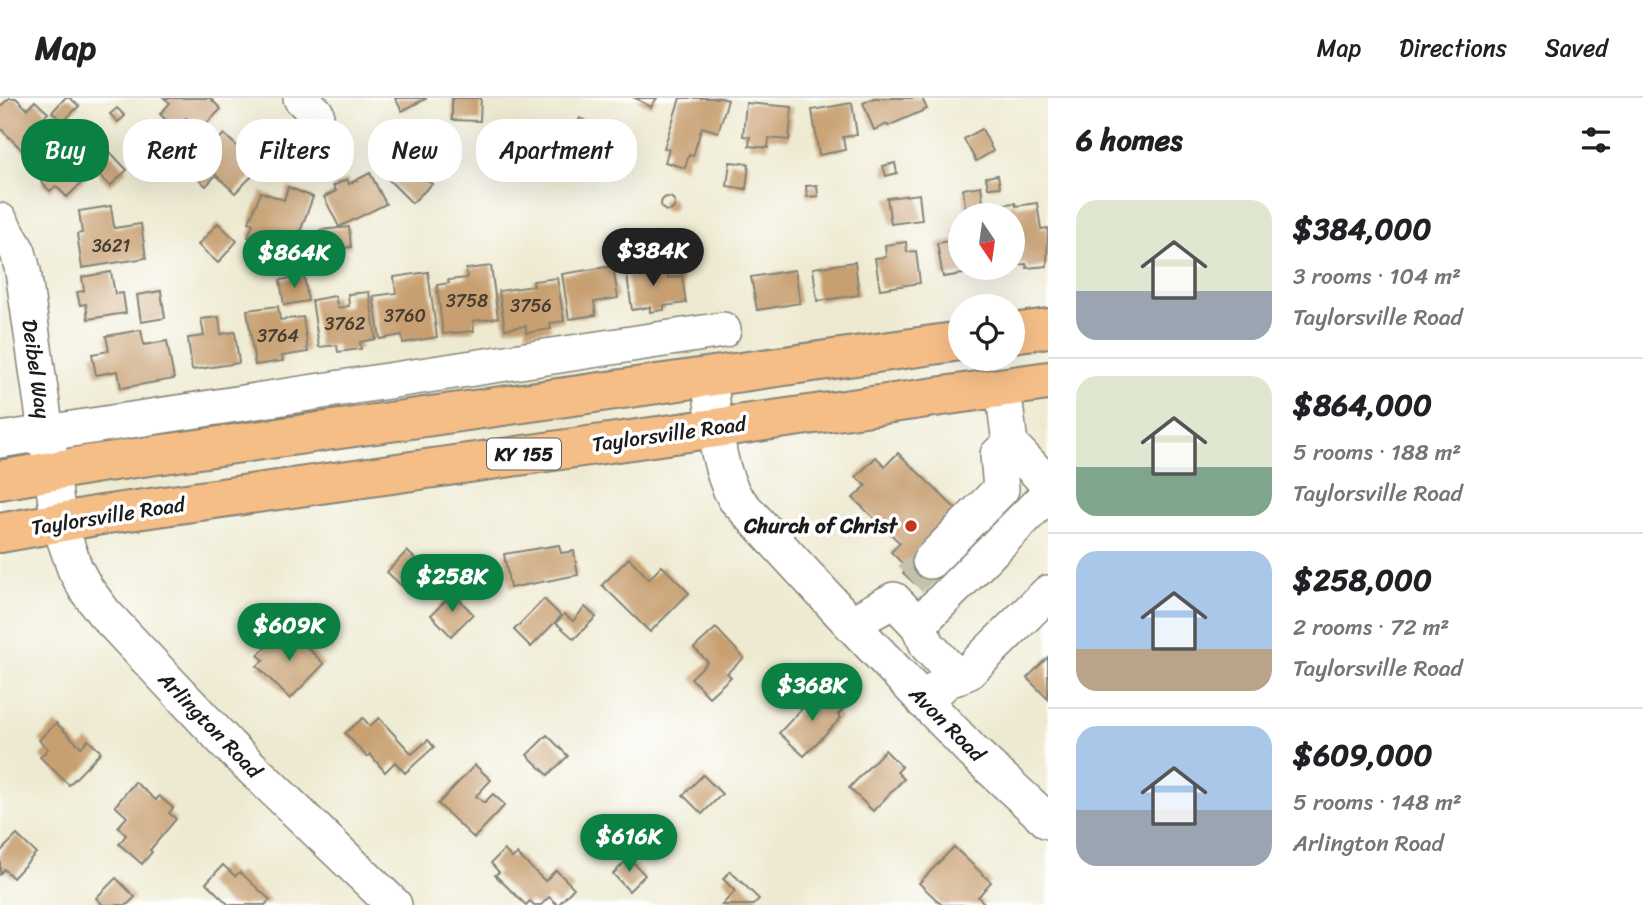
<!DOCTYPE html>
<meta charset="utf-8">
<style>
body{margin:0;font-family:Sriracha,sans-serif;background:#f6f6f6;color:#202124;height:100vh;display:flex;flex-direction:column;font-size:26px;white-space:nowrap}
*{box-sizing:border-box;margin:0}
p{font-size:23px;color:#757577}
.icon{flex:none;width:38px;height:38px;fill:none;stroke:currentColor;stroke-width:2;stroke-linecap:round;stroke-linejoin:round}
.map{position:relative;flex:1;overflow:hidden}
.sheet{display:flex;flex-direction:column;background:#fff;width:595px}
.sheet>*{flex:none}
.guide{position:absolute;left:21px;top:21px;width:665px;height:63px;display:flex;gap:14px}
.needle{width:46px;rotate:167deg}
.controls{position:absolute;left:948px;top:105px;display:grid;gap:14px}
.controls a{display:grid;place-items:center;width:77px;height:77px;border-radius:50%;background:#fff;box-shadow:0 7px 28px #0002;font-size:35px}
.price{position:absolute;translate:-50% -60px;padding:0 16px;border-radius:24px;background:#0b8043;color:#fff;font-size:23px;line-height:46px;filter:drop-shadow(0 2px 4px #0008)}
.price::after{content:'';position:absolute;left:50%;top:42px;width:21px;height:16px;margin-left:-10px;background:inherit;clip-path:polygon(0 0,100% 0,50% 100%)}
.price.current{background:#222;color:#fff}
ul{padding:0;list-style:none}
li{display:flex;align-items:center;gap:21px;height:175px;padding:0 28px}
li+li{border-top:2px solid #e0e0e0}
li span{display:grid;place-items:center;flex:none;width:196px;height:140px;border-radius:21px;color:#555}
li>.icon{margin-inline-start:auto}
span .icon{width:84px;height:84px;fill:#fffc;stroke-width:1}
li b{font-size:30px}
h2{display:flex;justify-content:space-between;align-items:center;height:84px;padding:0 28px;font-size:30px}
.pill{padding:0 24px;border-radius:28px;background:#fff;box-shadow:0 7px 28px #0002;font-size:24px;line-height:63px}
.pill.current{background:#0b8043;color:#fff}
header{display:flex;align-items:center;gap:42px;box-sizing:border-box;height:98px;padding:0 35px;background:#fff;border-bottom:2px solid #e0e0e0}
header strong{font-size:33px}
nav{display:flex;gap:38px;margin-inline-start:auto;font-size:24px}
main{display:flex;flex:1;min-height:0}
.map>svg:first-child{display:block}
</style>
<header>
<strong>Map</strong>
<nav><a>Map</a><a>Directions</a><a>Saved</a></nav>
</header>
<main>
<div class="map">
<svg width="1048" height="807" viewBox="0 0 1048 807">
<rect width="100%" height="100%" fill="#fff"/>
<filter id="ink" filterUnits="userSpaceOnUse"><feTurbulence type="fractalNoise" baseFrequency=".0143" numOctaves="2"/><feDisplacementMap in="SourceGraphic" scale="14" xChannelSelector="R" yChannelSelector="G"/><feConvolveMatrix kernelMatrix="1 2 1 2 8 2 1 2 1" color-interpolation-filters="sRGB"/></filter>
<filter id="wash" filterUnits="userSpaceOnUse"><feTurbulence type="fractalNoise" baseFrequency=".00686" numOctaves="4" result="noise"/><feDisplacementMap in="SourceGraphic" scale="28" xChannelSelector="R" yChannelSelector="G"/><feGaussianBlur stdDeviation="1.57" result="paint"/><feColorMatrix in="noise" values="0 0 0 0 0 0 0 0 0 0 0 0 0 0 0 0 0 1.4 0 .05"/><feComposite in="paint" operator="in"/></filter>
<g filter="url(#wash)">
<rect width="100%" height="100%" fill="#eeead1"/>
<g id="blocks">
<g fill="#c79f70">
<polygon points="9,0 16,0 27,11 35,3 48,15 40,23 48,31 24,54 0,30 0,9"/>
<polygon points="65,0 70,0 79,8 63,24 52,14"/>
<polygon points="164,0 210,0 221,11 199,33 186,20 175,31 160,16 170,5"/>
<polygon points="395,0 427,0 402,13"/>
<polygon points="452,0 481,0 480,23 452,22"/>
<polygon points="635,0 657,0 651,9"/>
<polygon points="680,0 721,0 728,2 718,34 702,29 693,58 689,57 685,70 665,64 669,51 664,50"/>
<polygon points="874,0 922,0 927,11 888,28 887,26 874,32 863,5"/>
<polygon points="746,5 792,9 789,42 769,40 768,50 749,48 750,39 743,38"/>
<polygon points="852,5 857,37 843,39 845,52 819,57 812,12"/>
<polygon points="117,10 125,18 118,24 110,16"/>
<polygon points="580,20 596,29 585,47 570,38"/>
<polygon points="435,25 458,48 426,81 432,86 412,105 384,77 400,61 397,58 415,39 417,42"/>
<polygon points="982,31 993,53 976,63 964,41"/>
<polygon points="224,36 260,70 235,95 216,77 206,88 192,75 204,62 202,59"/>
<polygon points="56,41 79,65 82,61 94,73 67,99 56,88 50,93 41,84 46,80 32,65"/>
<polygon points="110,54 127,72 110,88 93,71"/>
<polygon points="730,64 749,66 746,91 727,88"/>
<polygon points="895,65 897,75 886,78 883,68"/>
<polygon points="370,75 386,106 339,129 324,99 336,93 333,88 347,81 349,86"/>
<polygon points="998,77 1000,89 988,90 986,79"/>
<polygon points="817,87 818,98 807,99 806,88"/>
<polygon points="981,88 984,113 966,116 963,91"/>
<polygon points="288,89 313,99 297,142 276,134 271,148 248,139 253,126 249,124 261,94 284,102"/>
<polygon points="919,96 922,122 891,126 887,100"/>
<circle cx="668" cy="106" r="7"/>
<polygon points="1015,105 1016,108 1037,105 1041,131 1048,130 1047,168 1027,170 1026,166 1013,167 1013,117 997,117 996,107"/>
<polygon points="111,108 114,130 141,126 146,160 82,170 77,136 82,135 79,113"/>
<polygon points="218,125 237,143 218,165 198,147"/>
<polygon points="349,129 351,149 322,152 320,132"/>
<polygon points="961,131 961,170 982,170 983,173 943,179 937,145 955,142 953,132"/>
<polygon points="906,144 907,154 916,153 920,185 880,191 875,160 886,159 885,147"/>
<polygon points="645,161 647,176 667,173 668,180 682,178 686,205 664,208 664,212 650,214 650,209 632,212 625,164"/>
<polygon points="855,164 859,197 817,203 813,170"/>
<polygon points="491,168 498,220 473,223 474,233 443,236 437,187 449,185 448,182 467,180 466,171"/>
<polygon points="613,168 618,200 594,204 596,217 569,221 562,176"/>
<polygon points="795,172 800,205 757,212 751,179"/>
<polygon points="111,174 115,196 123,195 126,215 88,221 86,206 80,207 77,194 84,193 82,179"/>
<polygon points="428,174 437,239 403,245 402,237 380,241 373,198 396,195 394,179"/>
<polygon points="304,178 308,203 284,207 280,182"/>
<polygon points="557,180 564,223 550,225 551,231 526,235 526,228 505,231 499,193 534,188 533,183"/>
<polygon points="161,193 165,220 141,224 137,197"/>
<polygon points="369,194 376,241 360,244 361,251 338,254 337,247 319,249 312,202 335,198 338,210 349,208 348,196"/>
<polygon points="278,208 280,222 303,219 308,254 282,258 283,263 255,267 247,212"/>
<polygon points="219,219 221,236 235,234 239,265 192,272 188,240 204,238 201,221"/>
<polygon points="141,232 144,247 167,243 174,281 121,290 118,273 96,277 92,256 109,253 106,238"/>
<polygon points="898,355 956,411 914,455 932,465 914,485 903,475 907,470 891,454 900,445 853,400 866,388 856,379 876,359 885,368"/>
<polygon points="559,447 561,455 574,453 578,477 510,490 504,456"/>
<polygon points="407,453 426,471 406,492 387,474"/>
<polygon points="629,460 649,481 662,468 689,495 650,534 602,487"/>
<polygon points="453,495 473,516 451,538 431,517"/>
<polygon points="544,501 561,518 531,549 514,532"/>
<polygon points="585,509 596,519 574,541 556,525 564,516 573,523"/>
<polygon points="286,528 324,566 290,601 257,568 264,562 258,557"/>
<polygon points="716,530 744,560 727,575 731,579 709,599 691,580 708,564 694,550"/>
<polygon points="1048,559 1048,601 1027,580"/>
<polygon points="823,594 842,612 838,617 841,620 804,658 779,635 814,598 817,601"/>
<polygon points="363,620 370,628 379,620 412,656 428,642 434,649 405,675 395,664 385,674 370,656 367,659 345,635"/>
<polygon points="56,625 81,649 88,642 101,654 69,687 40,659 48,651 39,642"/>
<polygon points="547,637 568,658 548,677 527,657"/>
<polygon points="885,652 902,669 897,674 904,681 873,713 849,690"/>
<polygon points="475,667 491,682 476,698 484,705 493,696 505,707 474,740 438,706"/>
<polygon points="703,677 722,696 702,716 683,697"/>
<polygon points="135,684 156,702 159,698 173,710 169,715 176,721 150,752 152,754 142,766 119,746 126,737 118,729 127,719 115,708"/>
<polygon points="17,737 36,755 13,780 4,771 0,776 0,754"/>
<polygon points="954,749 991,784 978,799 986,807 942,807 919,785"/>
<polygon points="504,752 512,760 517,756 545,783 556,772 574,790 558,807 549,799 541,807 534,807 530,803 526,807 495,777 499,774 491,765"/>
<polygon points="629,760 645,777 629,793 613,776"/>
<polygon points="223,767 235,778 240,774 270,802 265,807 229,807 206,785"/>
<polygon points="730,773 759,801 753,807 722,807 735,793 723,781"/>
<polygon points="116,780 135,799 127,807 103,807 96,800"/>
</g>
</g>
</g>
<g filter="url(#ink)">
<use href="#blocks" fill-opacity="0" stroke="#858376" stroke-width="2"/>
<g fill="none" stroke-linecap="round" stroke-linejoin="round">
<polyline stroke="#c4c1ad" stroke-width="35" stroke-dasharray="35 18" stroke-linecap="butt" points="910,481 930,463"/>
<defs>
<g id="minor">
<polyline points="301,0 316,15"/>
<polyline points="0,123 18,154 23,173 59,425 75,471 86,491 104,515 229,648 394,807"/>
<path d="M 709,279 C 715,319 715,365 735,400 L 853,528 L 972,653 L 1048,723"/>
<polyline points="1003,289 1010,346 1048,386"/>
<polyline points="0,342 723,232"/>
<polyline points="930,463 1001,391 998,357 1010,346"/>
<polyline points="918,527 928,548 957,579"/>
<polyline points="853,528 865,518 894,502 918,527 1048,396"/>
<polyline points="924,604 946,583 968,574 1048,495"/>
</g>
<g id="major">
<polyline points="1013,235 1048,230"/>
<polyline points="0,382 93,366 961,243"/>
<polyline points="0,435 101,417 1048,283"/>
</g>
</defs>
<use href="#minor" stroke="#858376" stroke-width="38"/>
<use href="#major" stroke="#858376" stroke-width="42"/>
<use href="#minor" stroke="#fff" stroke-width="35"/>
<use href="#major" stroke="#f6be87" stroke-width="38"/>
</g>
</g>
<circle fill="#c8321e" stroke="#fff" stroke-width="2.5" cx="911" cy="428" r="7"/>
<g text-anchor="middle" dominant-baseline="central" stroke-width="7" stroke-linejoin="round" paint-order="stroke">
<g font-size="18" fill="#473d31">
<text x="111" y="148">3621</text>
<text x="467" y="203">3758</text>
<text x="531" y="208">3756</text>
<text x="405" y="218">3760</text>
<text x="345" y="226">3762</text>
<text x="278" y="238">3764</text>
</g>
<rect fill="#fff" stroke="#606060" stroke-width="2" x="487" y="340.5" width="74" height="31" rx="5"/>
<g font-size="19" font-weight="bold" fill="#1c1c1c">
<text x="524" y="356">KY 155</text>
</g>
<g font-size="21" fill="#1c1c1c" stroke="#fff">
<text transform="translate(36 271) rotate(82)">Deibel Way</text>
<text transform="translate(669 336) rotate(-8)">Taylorsville Road</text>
<text transform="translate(108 418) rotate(-9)">Taylorsville Road</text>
<text transform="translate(947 626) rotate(45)">Avon Road</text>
<text transform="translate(210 627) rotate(46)">Arlington Road</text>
</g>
<g font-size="21" font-weight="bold" fill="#1c1c1c" stroke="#fff" text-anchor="end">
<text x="897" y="428">Church of Christ</text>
</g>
</g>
</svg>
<div class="controls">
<a><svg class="needle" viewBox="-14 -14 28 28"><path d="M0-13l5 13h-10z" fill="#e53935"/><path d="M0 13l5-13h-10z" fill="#757577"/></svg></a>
<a><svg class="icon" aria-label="locate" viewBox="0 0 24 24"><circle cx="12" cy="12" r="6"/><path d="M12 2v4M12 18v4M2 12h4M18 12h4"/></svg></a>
</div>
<b class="price current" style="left:653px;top:190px">$384K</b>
<b class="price" style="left:294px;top:192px">$864K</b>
<b class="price" style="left:452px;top:516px">$258K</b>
<b class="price" style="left:289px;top:565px">$609K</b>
<b class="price" style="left:812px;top:625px">$368K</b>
<b class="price" style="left:629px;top:776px">$616K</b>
<div class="guide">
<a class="pill current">Buy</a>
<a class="pill">Rent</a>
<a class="pill">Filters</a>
<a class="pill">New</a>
<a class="pill">Apartment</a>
</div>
</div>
<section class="sheet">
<h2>6 homes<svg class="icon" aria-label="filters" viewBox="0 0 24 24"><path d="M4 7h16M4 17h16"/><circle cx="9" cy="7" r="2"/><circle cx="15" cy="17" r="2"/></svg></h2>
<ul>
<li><span style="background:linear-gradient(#dfe7d0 65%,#9aa5b1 0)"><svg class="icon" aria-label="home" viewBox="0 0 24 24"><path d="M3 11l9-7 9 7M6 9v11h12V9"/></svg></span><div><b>$384,000</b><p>3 rooms · 104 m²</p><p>Taylorsville Road</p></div></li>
<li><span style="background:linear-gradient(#dfe7d0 65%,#7fa58c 0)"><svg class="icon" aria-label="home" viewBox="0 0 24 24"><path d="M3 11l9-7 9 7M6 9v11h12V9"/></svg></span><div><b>$864,000</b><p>5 rooms · 188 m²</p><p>Taylorsville Road</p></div></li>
<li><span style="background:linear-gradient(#a9c7e8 70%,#b9a48a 0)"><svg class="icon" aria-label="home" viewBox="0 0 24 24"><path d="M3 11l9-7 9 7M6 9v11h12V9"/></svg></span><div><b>$258,000</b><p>2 rooms · 72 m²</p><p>Taylorsville Road</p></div></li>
<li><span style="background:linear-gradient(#a9c7e8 60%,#9aa5b1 0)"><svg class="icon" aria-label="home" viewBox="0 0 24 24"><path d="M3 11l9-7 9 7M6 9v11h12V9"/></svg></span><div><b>$609,000</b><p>5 rooms · 148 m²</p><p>Arlington Road</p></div></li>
</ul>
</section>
</main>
